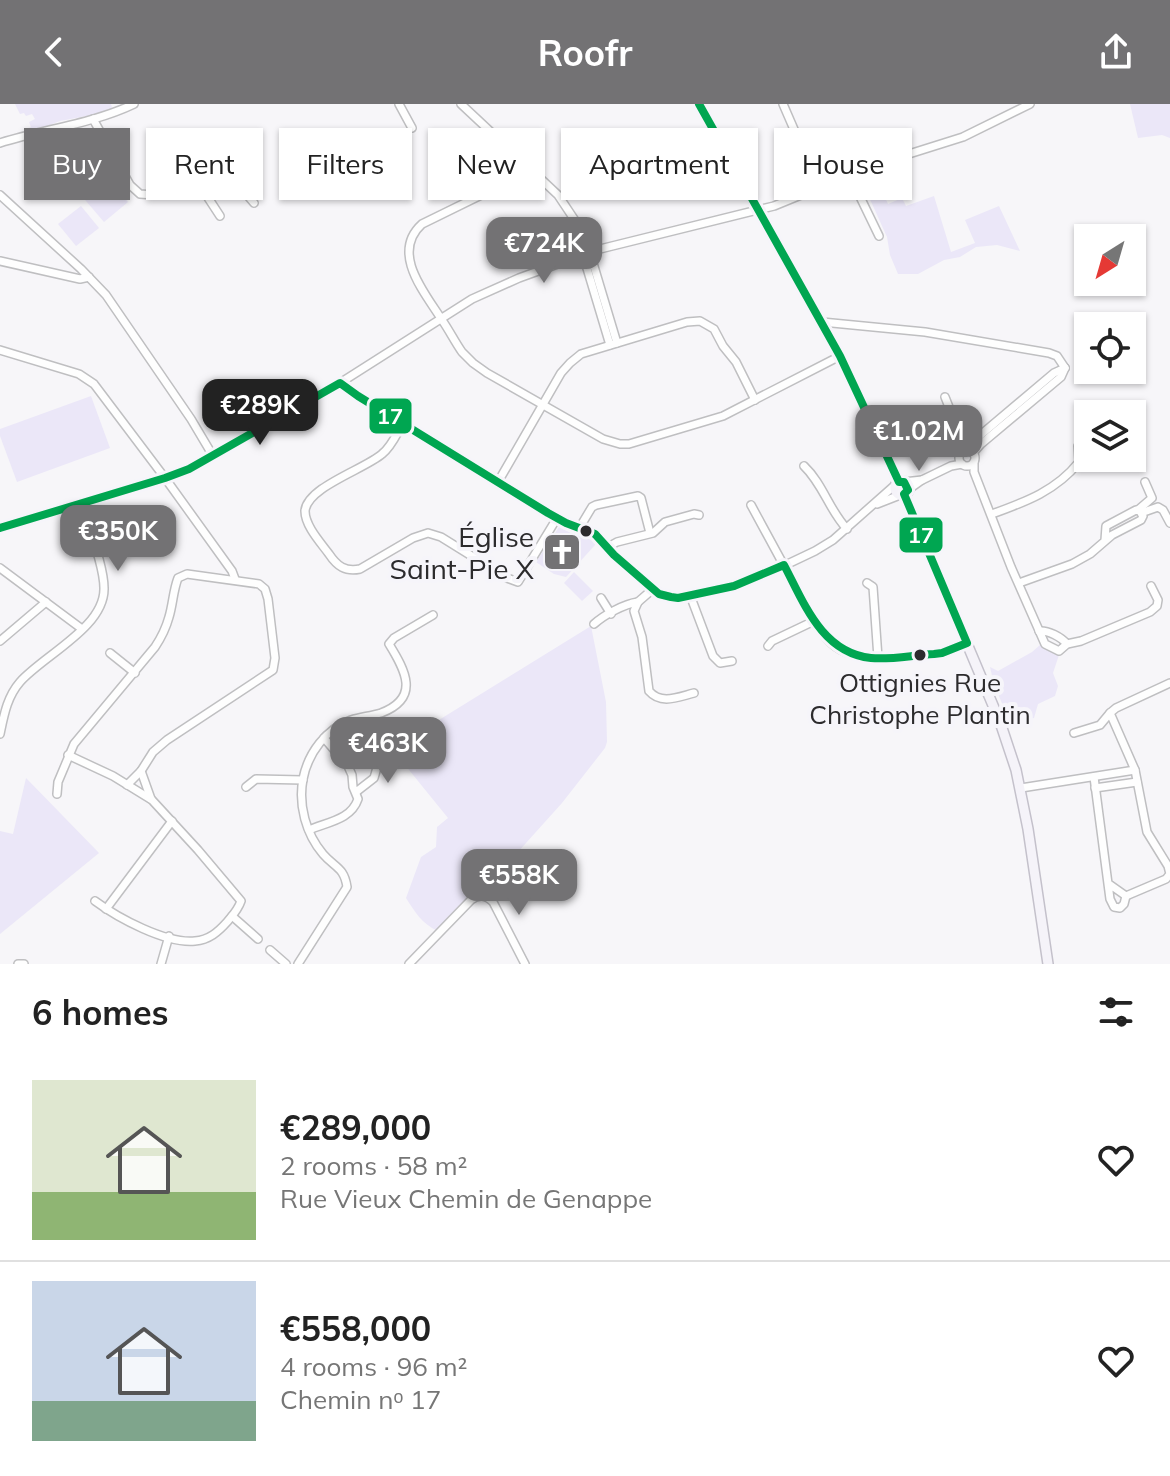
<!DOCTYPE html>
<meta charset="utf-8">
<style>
body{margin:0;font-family:Mulish,sans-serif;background:#f2f2f2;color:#222;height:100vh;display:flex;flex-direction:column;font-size:30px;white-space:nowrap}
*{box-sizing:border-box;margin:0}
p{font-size:26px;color:#767676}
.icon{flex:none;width:44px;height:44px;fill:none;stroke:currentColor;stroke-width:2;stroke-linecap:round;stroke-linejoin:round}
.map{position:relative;height:860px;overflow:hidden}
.panel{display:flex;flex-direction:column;background:#fff;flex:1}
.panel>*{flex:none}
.banner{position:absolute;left:24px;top:24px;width:1122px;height:72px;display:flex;gap:16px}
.needle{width:52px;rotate:217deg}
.fabs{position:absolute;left:1074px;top:120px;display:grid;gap:16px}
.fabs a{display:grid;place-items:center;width:72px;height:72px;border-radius:0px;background:#fff;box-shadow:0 2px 6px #0004;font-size:40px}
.price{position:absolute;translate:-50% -68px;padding:0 18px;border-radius:16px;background:#737274;color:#fff;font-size:26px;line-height:52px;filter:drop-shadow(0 2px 4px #0008)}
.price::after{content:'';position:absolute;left:50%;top:48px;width:24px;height:18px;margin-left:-12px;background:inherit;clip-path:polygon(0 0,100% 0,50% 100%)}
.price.selected{background:#222;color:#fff}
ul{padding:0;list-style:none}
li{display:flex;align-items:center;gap:24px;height:200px;padding:0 32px}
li+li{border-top:2px solid #e0e0e0}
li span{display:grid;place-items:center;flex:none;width:224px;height:160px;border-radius:0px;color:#555}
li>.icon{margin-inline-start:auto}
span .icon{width:96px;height:96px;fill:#fffc;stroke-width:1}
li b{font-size:34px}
h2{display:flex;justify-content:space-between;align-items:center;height:96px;padding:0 32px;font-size:34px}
.chip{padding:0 28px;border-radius:0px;background:#fff;box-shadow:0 2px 6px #0004;font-size:28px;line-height:72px}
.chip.selected{background:#737274;color:#fff}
header{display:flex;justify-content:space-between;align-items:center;height:104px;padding:0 32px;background:#737274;color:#fff;font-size:36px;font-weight:700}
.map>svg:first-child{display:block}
</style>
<header><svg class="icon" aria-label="back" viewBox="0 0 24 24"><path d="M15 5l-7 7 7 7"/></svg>Roofr<svg class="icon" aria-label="share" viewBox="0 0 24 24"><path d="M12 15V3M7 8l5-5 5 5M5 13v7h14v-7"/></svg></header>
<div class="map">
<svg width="1170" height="860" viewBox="0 0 1170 860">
<rect width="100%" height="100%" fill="#f7f6f9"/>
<g fill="#ebe7f8">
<polygon points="15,0 111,0 113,7 60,17 29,29 27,25 31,23 29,18 35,15 32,10 26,12 24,9 20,10"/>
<polygon points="1130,0 1170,0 1170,34 1162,31 1138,34"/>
<polygon points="98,62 128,98 104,118 74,83"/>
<polygon points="873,66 888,100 902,94 906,102 934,92 951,148 975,139 965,116 999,102 1020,147 997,141 976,143 960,153 944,156 918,170 898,170 890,151 887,133 859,71"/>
<polygon points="81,102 99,124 76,142 58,120"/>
<polygon points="91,292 110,344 17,378 0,332 0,325"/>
<path d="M 559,423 L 577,432 C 585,428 590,430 597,437 L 595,441 L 566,473 L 554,470 L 536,458 Z"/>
<polygon points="574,468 593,487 582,497 564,479"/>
<path d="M 591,522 L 606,598 L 607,638 L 605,644 L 562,699 L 499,769 L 481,783 L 438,827 C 422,820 415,808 406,794 L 421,753 L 436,743 L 437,723 L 448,714 L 392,645 Z"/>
<path d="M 1040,541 L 1059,551 L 1053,569 L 1058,582 L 1055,592 L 1038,600 L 1034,614 L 1028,615 L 1013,623 C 1004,604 994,584 990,563 L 998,567 L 1032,548 Z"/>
<polygon points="26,674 99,749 0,830 0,727 13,730"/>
</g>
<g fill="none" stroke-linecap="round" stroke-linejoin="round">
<defs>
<g id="minor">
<polyline points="399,0 412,24"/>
<polyline points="461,0 558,91 574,115 587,150"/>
<polyline points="783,0 819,83"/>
<polyline points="93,15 130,81 140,90 154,91 173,82 209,89 226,81 232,81 243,86 254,99"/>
<path d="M 0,39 C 44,25 92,20 134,0"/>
<path d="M 530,65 L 522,71 L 422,120 C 390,149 425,189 442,216 C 449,226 455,238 462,248 L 473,259 L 487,269 L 603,335 L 620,340 L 629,340 L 723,312 L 840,252"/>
<polyline points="849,70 879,132"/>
<polyline points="205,89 220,112"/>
<polyline points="0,91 81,165 106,191 191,315 213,352"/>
<polyline points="590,149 617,239"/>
<polyline points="583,151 610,241"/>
<polyline points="0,157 80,175 89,173"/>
<polyline points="822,218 925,228 1049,249 1057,252 1065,264"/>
<polyline points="0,246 79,270 94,280 165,374 232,467 235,475"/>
<polyline points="340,279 358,292 548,409 566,419 595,430 614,451 653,485 664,491 678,494 734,482 775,466 815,447 833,436 895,381"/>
<polyline points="945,293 966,346"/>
<path d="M 403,319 C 397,329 392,342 382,350 C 365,365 307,383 305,407 C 305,422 321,439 329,450 C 337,462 345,468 360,465 L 413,434 L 428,429 L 441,433 L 507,474 L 518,478 L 557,414"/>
<polyline points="968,346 971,339 1054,269 1065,264"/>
<circle cx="967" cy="354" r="8"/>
<polyline points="973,349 981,340 1061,273 1065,264"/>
<polyline points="974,358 974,368 1011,463 1045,540 1059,547 1067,540 1081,537 1150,508 1157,502 1158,496 1151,482"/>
<path d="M 804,362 C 823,380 829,406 847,425"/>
<polyline points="498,378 561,269 570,259 581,250 687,218 700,217 714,225 723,242 736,258 755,296"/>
<polyline points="904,378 922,376 951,362 962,360"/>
<polyline points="908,386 922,376"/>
<polyline points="877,400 900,391"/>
<path d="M 751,401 L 814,517 C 822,530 831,542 845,548 C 862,556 925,554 944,548 C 951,546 959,542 967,539"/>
<polyline points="1138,406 1152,394 1145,378"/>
<polyline points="1141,409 1158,403 1163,406 1170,419"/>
<path d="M 992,410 C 1025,398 1056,387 1079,358 L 1078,342"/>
<polyline points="580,423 592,403 596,401 638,392 641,394 650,429"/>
<polyline points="0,424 165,374 189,365 340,279 472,195 519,174 596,146 774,102 874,61 963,33 1030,0"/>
<polyline points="608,443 617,438 653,429 665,418 694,410 699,411"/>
<polyline points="0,464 82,525"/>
<polyline points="867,479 873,483 878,554"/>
<polyline points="1019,479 1072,460 1090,450 1112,431 1141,416 1143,412 1140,407 1136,406 1106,422 1105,436"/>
<path d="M 653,485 L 638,498 L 634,507 L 642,533 L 649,587 C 661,601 678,593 694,589"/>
<polyline points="690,491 713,552 720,559 732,557"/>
<polyline points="601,494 611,510"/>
<path d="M 594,520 C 604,511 624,500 638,498"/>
<path d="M 1039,527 C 1048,526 1061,533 1067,540"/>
<polyline points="0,537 46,498"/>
<polyline points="768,542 772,537 814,517"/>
<polyline points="110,549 135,569"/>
<polyline points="1074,629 1100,621 1110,609"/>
<path d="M 0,630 C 4,611 7,593 20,578 C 44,551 105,523 104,484 C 104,462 88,422 82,400"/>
<path d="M 68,651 L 113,672 L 152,696 L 198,746 L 241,797 C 238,806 233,811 227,818 C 218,828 209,836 195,837 C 166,840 118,814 95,797"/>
<polyline points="141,667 151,695"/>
<polyline points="1094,673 1110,795 1114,803 1120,804 1124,800 1126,792 1109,780"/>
<polyline points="246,683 256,675 303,676"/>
<polyline points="1021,684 1135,666"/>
<polyline points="1095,684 1137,678"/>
<polyline points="356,688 374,674 380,653 392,640"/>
<path d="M 57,690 L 58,678 L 74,640 L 155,543 C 161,534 166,524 169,513 C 173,500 173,487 178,474 L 187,470 L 259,480 L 265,485 L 268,495 L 275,554 L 273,566 L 167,636 L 153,648 L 141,667 L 127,681"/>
<path d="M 309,726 C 327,718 351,716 358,695 L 353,683 L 352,671 L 348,662 L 324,634"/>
<polyline points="1126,792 1166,775 1170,770 1168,762 1147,728 1135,666 1110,609 1116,604 1170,579"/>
<polyline points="106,805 172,717"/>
<polyline points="232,812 258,835"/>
<polyline points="270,846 286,860"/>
<polyline points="18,860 24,860"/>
<polyline points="161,860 169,832"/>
<path d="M 298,860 L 347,783 C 344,763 335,764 323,750 C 306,730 298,701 303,675 C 308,649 326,625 351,616 C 361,613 371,612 381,609 C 421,594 405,566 389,540 L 394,534 L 433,511"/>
<path d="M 409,860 L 471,796 C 479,790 486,791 493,798 L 525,860"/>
</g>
<g id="major">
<polyline points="699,0 840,252 899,378"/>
<circle cx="902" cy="384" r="7"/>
<polyline points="904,390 1000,618 1016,666 1028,725 1048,860"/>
</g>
</defs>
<use href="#minor" stroke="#bfbfc1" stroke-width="10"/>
<use href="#major" stroke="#c4c1cb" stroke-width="12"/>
<use href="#minor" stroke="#fefefe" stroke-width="7"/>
<use href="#major" stroke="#f5f3f9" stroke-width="9"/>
<defs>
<path id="bus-1" d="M 0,424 L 165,374 L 189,365 L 340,279 L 358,292 L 548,409 L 566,419 L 595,430 L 614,451 L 659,490 L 671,493 L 678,494 L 734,482 L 784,461 C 804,499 822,549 871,554 C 891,556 913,551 934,550 L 942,549 L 967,539 L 904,390 L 908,386 L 904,378 L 899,378 L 840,252 L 699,0"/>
</defs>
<use href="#bus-1" stroke="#f6f5fa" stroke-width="14"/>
<use href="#bus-1" stroke="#00a651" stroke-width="8"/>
</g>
<defs>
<symbol id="church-square" viewBox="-11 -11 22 22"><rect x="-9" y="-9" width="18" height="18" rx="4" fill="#737274" stroke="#f6f5fa"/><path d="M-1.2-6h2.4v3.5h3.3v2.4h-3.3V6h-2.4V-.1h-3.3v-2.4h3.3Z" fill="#fff"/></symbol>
</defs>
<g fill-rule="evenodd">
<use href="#church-square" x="540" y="426" width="44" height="44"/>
</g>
<g fill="#2c2b2d" stroke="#f6f5fa" stroke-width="3">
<circle cx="586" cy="427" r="7"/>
<circle cx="920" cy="551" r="7"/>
</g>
<g text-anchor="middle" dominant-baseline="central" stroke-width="8" stroke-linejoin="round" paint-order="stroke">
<g font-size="26" fill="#2c2b2d" stroke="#f6f5fa">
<text x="920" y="578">Ottignies Rue<tspan x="920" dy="32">Christophe Plantin</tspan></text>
</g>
<g font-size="28" fill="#2c2b2d" stroke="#f6f5fa" text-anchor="end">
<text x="534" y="432">Église<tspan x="534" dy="32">Saint-Pie X</tspan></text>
</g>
</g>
<g stroke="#f6f5fa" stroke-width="3">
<rect x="368" y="293" width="45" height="38" rx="8" fill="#00a651"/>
<rect x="898" y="412" width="46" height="38" rx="8" fill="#00a651"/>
</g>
<g font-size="22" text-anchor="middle" font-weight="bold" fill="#fff">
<text x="390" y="320">17</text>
<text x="921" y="439">17</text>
</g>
</svg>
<div class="fabs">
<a><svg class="needle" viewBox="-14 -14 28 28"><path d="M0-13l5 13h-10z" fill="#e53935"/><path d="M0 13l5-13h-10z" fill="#767676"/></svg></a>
<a><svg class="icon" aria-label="locate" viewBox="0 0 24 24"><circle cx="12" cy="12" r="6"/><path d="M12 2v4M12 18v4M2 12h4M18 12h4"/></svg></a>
<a><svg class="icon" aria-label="layers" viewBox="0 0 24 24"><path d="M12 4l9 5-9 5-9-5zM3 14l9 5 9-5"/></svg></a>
</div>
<b class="price" style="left:544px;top:181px">€724K</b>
<b class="price selected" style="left:260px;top:343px">€289K</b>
<b class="price" style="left:919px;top:369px">€1.02M</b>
<b class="price" style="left:118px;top:469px">€350K</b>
<b class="price" style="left:388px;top:681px">€463K</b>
<b class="price" style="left:519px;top:813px">€558K</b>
<div class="banner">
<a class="chip selected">Buy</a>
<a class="chip">Rent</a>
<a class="chip">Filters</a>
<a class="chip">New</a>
<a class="chip">Apartment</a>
<a class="chip">House</a>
</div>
</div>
<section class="panel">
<h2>6 homes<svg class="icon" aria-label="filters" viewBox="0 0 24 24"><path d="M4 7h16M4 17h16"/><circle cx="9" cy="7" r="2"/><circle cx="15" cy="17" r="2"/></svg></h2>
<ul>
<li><span style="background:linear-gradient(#dfe7d0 70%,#8fb573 0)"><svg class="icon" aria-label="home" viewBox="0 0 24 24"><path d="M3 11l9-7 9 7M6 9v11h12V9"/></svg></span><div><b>€289,000</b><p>2 rooms · 58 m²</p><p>Rue Vieux Chemin de Genappe</p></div><svg class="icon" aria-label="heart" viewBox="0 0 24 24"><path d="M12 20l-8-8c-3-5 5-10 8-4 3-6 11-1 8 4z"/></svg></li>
<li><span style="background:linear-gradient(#c9d6e8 75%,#7fa58c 0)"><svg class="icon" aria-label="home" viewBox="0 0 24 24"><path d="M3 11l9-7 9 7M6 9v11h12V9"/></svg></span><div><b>€558,000</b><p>4 rooms · 96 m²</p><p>Chemin nᵒ 17</p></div><svg class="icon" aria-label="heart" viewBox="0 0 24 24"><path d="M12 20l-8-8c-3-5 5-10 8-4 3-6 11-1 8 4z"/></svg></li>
</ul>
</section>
